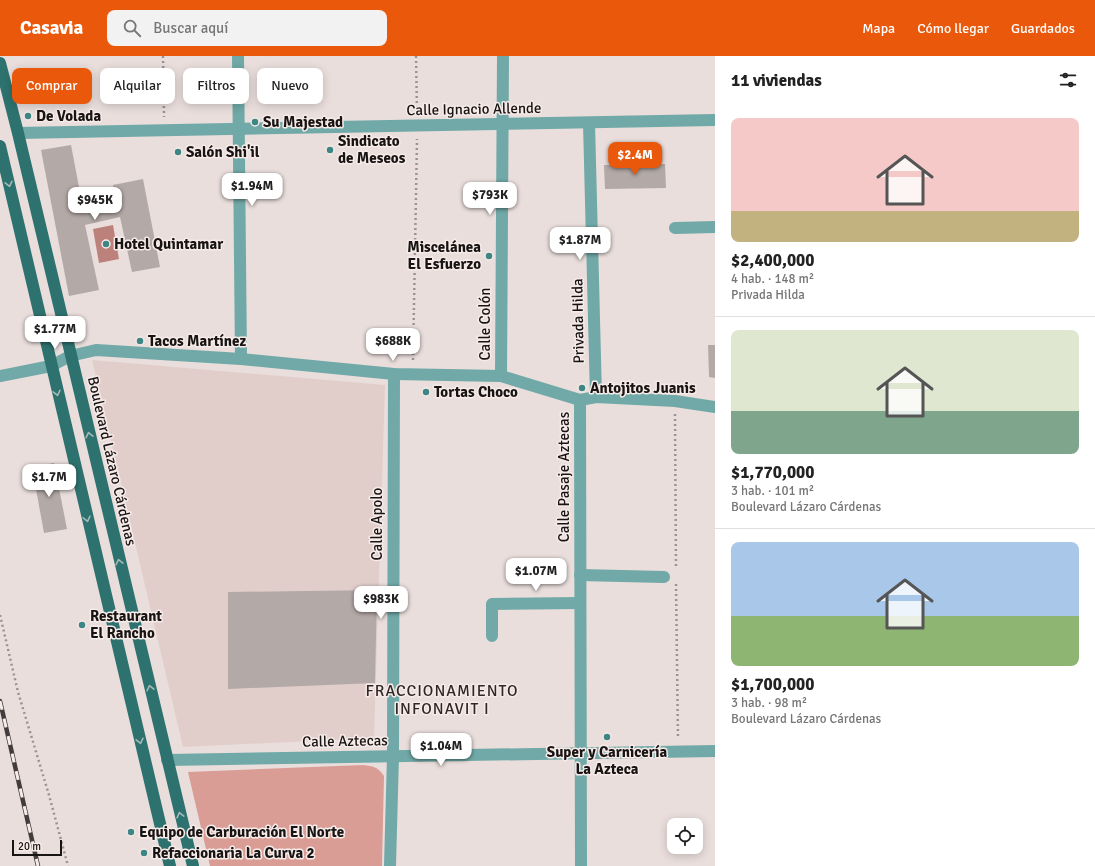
<!DOCTYPE html>
<html lang="es">
<meta charset="utf-8">
<style>
body{margin:0;font-family:Signika,sans-serif;background:#f2f2f2;color:#222;height:100vh;display:flex;flex-direction:column;font-size:15px;white-space:nowrap}
*{box-sizing:border-box;margin:0}
p{font-size:13px;color:#767676}
.icon{flex:none;width:22px;height:22px;fill:none;stroke:currentColor;stroke-width:2;stroke-linecap:round;stroke-linejoin:round}
.map{position:relative;flex:1;overflow:hidden}
.drawer{display:flex;flex-direction:column;background:#fff;width:380px}
.drawer>*{flex:none}
.guide{position:absolute;left:12px;top:12px;width:380px;height:36px;display:flex;gap:8px}
.buttons{position:absolute;left:667px;top:762px;display:grid;gap:8px}
.buttons a{display:grid;place-items:center;width:36px;height:36px;border-radius:8px;background:#fff;box-shadow:0 2px 10px #0003;font-size:20px}
.scale{position:absolute;left:12px;bottom:10px;width:50px;box-sizing:border-box;padding-left:4px;border:2px solid #171413;border-top:0;font-size:11px;line-height:14px;white-space:nowrap;color:#171413;-webkit-text-stroke:3px #f6ebe9;paint-order:stroke}
.price{position:absolute;translate:-50% -34px;padding:0 9px;border-radius:8px;background:#fff;color:#222;font-size:13px;line-height:26px;filter:drop-shadow(0 1px 2px #0008)}
.price::after{content:'';position:absolute;left:50%;top:24px;width:12px;height:9px;margin-left:-6px;background:inherit;clip-path:polygon(0 0,100% 0,50% 100%)}
.price.current{background:#ea580c;color:#fff}
ul{padding:0;list-style:none}
li{display:grid;align-content:center;gap:8px;height:212px;padding:0 16px}
li+li{border-top:1px solid #e0e0e0}
li span{display:grid;place-items:center;height:124px;border-radius:8px;color:#555}
li>.icon{margin-inline-start:auto}
span .icon{width:72px;height:72px;fill:#fffc;stroke-width:1}
li b{font-size:17px}
h2{display:flex;justify-content:space-between;align-items:center;height:48px;padding:0 16px;font-size:17px}
.tag{padding:0 14px;border-radius:8px;background:#fff;box-shadow:0 2px 10px #0003;font-size:14px;line-height:36px}
.tag.current{background:#ea580c;color:#fff}
header{display:flex;align-items:center;gap:24px;box-sizing:border-box;height:56px;padding:0 20px;background:#ea580c;color:#fff}
header strong{font-size:19px}
nav{display:flex;gap:22px;margin-inline-start:auto;font-size:14px}
.search{width:280px;height:36px;background:#f2f2f2;display:flex;align-items:center;gap:10px;box-sizing:border-box;padding:0 14px;border-radius:8px;color:#767676;font-size:15px}
main{display:flex;flex:1;min-height:0}
.map>svg:first-child{display:block}
</style>
<header>
<strong>Casavia</strong>
<div class="search"><svg class="icon" aria-label="search" viewBox="0 0 24 24"><circle cx="10" cy="10" r="6"/><path d="M15 15l6 6"/></svg>Buscar aquí</div>
<nav><a>Mapa</a><a>Cómo llegar</a><a>Guardados</a></nav>
</header>
<main>
<div class="map">
<svg width="715" height="810" viewBox="0 0 715 810">
<rect width="100%" height="100%" fill="#e9dedc"/>
<polygon fill="#e1cecb" points="92,304 385,329 374,682 183,691"/>
<path fill="#da9d95" d="M 363,709 C 373,710 378,711 384,720 L 382,810 L 210,810 L 188,716 Z"/>
<polygon fill="#bc817a" points="113,169 119,203 99,207 93,173"/>
<g fill="#b3a9a7">
<polygon points="71,89 83,152 116,145 113,129 143,123 160,211 132,216 120,161 85,169 99,234 69,240 41,94"/>
<polygon points="665,108 666,132 605,133 604,109"/>
<polygon points="708,289 715,289 715,322 709,321"/>
<polygon points="54,407 67,473 44,477 32,411"/>
<polygon points="377,534 375,627 228,633 228,536"/>
</g>
<g fill="none" stroke-linecap="round" stroke-linejoin="round">
<g stroke="#9b9391" stroke-width="2.5" stroke-dasharray="2 3" stroke-linecap="butt">
<polyline points="163,0 164,61"/>
<polyline points="416,0 417,56"/>
<polyline points="413,304 417,83"/>
<polyline points="675,358 676,513"/>
<polyline points="676,528 678,683"/>
<polyline points="0,559 18,636 49,739 68,810"/>
</g>
<g stroke="#70a9a7" stroke-width="12">
<polyline points="238,0 241,303"/>
<polyline points="589,67 596,341"/>
<polyline points="18,77 715,64"/>
<polyline points="675,172 715,171"/>
<polyline points="0,320 51,310 70,300 96,294 241,303 394,318 501,320 580,344 596,341 675,345 715,351"/>
<polyline points="501,320 503,0"/>
<polyline points="580,344 581,810"/>
<polyline points="580,519 664,521"/>
<polyline points="492,580 492,548 580,547"/>
<polyline points="167,704 715,695"/>
<polyline points="390,810 393,700 394,318"/>
</g>
<g stroke="#2d726f" stroke-width="12">
<polyline points="0,7 18,77 193,810"/>
<polyline points="0,90 170,810"/>
</g>
<defs>
<polyline id="rail" points="0,645 38,810"/>
</defs>
<use href="#rail" stroke="#423d3c" stroke-width="4.5"/>
<use href="#rail" stroke="#f6ebe9" stroke-width="3" stroke-dasharray="9" stroke-linecap="butt"/>
</g>
<defs><path id="oneway-chevron" d="M-2-3.5L2.5 0L-2 3.5" fill="none" stroke-width="1.6" stroke-linecap="round" stroke-linejoin="round"/></defs>
<g stroke="#a6bbb8">
<use href="#oneway-chevron" transform="translate(9 128) rotate(77)"/>
<use href="#oneway-chevron" transform="translate(57 337) rotate(77)"/>
<use href="#oneway-chevron" transform="translate(89 379) rotate(-103)"/>
<use href="#oneway-chevron" transform="translate(87 463) rotate(77)"/>
<use href="#oneway-chevron" transform="translate(119 506) rotate(-103)"/>
<use href="#oneway-chevron" transform="translate(150 632) rotate(-103)"/>
<use href="#oneway-chevron" transform="translate(140 685) rotate(77)"/>
<use href="#oneway-chevron" transform="translate(180 759) rotate(-104)"/>
</g>
<g fill="#3e8683" stroke="#f6ebe9" stroke-width="1.5">
<circle cx="28" cy="60" r="4"/>
<circle cx="255" cy="66" r="4"/>
<circle cx="330" cy="94" r="4"/>
<circle cx="178" cy="96" r="4"/>
<circle cx="106" cy="188" r="4"/>
<circle cx="489" cy="200" r="4"/>
<circle cx="140" cy="285" r="4"/>
<circle cx="582" cy="332" r="4"/>
<circle cx="426" cy="336" r="4"/>
<circle cx="82" cy="569" r="4"/>
<circle cx="607" cy="681" r="4"/>
<circle cx="131" cy="776" r="4"/>
<circle cx="144" cy="797" r="4"/>
</g>
<g text-anchor="middle" dominant-baseline="central" stroke-width="3" stroke-linejoin="round" paint-order="stroke">
<g font-size="15" fill="#171413" stroke="#f6ebe9">
<text transform="translate(474 53) rotate(-1)">Calle Ignacio Allende</text>
<text transform="translate(578 265) rotate(-91)">Privada Hilda</text>
<text transform="translate(485 268) rotate(-90)">Calle Colón</text>
<text transform="translate(112 405) rotate(77)">Boulevard Lázaro Cárdenas</text>
<text transform="translate(564 421) rotate(-90)">Calle Pasaje Aztecas</text>
<text transform="translate(377 468) rotate(-90)">Calle Apolo</text>
<text transform="translate(345 685) rotate(-1)">Calle Aztecas</text>
</g>
<g font-size="15" font-weight="bold" fill="#171413" stroke="#f6ebe9" text-anchor="start">
<text x="36" y="60">De Volada</text>
<text x="263" y="66">Su Majestad</text>
<text x="338" y="85">Sindicato<tspan x="338" dy="17">de Meseos</tspan></text>
<text x="186" y="96">Salón Shi'il</text>
<text x="114" y="188">Hotel Quintamar</text>
<text x="481" y="191" text-anchor="end">Miscelánea<tspan x="481" dy="17">El Esfuerzo</tspan></text>
<text x="148" y="285">Tacos Martínez</text>
<text x="590" y="332">Antojitos Juanis</text>
<text x="434" y="336">Tortas Choco</text>
<text x="90" y="560">Restaurant<tspan x="90" dy="17">El Rancho</tspan></text>
<text x="607" y="696" text-anchor="middle">Super y Carnicería<tspan x="607" dy="17">La Azteca</tspan></text>
<text x="139" y="776">Equipo de Carburación El Norte</text>
<text x="152" y="797">Refaccionaria La Curva 2</text>
</g>
<g font-size="16" letter-spacing="1" fill="#2f2726" stroke="#f6ebe9">
<text x="442" y="635">FRACCIONAMIENTO<tspan x="442" dy="18">INFONAVIT I</tspan></text>
</g>
</g>
</svg>
<div class="buttons">
<a><svg class="icon" aria-label="locate" viewBox="0 0 24 24"><circle cx="12" cy="12" r="6"/><path d="M12 2v4M12 18v4M2 12h4M18 12h4"/></svg></a>
</div>
<div class="scale">20 m</div>
<b class="price current" style="left:635px;top:120px">$2.4M</b>
<b class="price" style="left:252px;top:151px">$1.94M</b>
<b class="price" style="left:490px;top:160px">$793K</b>
<b class="price" style="left:95px;top:165px">$945K</b>
<b class="price" style="left:580px;top:205px">$1.87M</b>
<b class="price" style="left:55px;top:294px">$1.77M</b>
<b class="price" style="left:393px;top:306px">$688K</b>
<b class="price" style="left:49px;top:442px">$1.7M</b>
<b class="price" style="left:536px;top:536px">$1.07M</b>
<b class="price" style="left:381px;top:564px">$983K</b>
<b class="price" style="left:441px;top:711px">$1.04M</b>
<div class="guide">
<a class="tag current">Comprar</a>
<a class="tag">Alquilar</a>
<a class="tag">Filtros</a>
<a class="tag">Nuevo</a>
</div>
</div>
<section class="drawer">
<h2>11 viviendas<svg class="icon" aria-label="filters" viewBox="0 0 24 24"><path d="M4 7h16M4 17h16"/><circle cx="9" cy="7" r="2"/><circle cx="15" cy="17" r="2"/></svg></h2>
<ul>
<li><span style="background:linear-gradient(#f6c9c9 75%,#c2b280 0)"><svg class="icon" aria-label="home" viewBox="0 0 24 24"><path d="M3 11l9-7 9 7M6 9v11h12V9"/></svg></span><div><b>$2,400,000</b><p>4 hab. · 148 m²</p><p>Privada Hilda</p></div></li>
<li><span style="background:linear-gradient(#dfe7d0 65%,#7fa58c 0)"><svg class="icon" aria-label="home" viewBox="0 0 24 24"><path d="M3 11l9-7 9 7M6 9v11h12V9"/></svg></span><div><b>$1,770,000</b><p>3 hab. · 101 m²</p><p>Boulevard Lázaro Cárdenas</p></div></li>
<li><span style="background:linear-gradient(#a9c7e8 60%,#8fb573 0)"><svg class="icon" aria-label="home" viewBox="0 0 24 24"><path d="M3 11l9-7 9 7M6 9v11h12V9"/></svg></span><div><b>$1,700,000</b><p>3 hab. · 98 m²</p><p>Boulevard Lázaro Cárdenas</p></div></li>
</ul>
</section>
</main>
